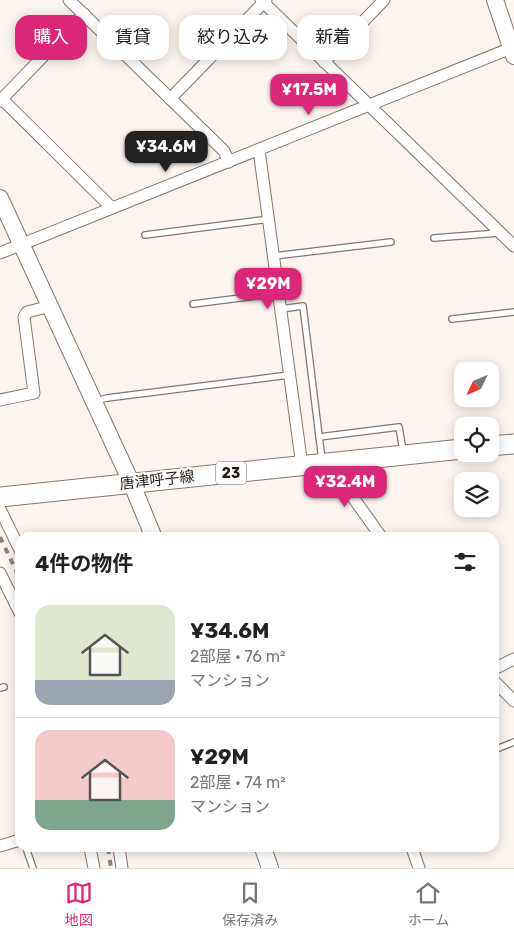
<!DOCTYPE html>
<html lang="ja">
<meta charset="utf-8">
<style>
body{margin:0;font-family:Rubik,"Noto Sans JP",sans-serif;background:#f2f2f2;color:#222;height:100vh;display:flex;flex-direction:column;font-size:19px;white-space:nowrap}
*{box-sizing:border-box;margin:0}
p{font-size:16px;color:#767676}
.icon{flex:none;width:28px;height:28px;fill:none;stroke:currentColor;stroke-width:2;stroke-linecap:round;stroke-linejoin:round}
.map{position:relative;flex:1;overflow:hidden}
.details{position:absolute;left:15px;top:532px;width:484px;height:320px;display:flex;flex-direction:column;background:#fff;border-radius:15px;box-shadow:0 2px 12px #0003}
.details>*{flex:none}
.top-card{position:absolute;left:15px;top:15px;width:485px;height:45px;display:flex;gap:10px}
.needle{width:32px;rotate:226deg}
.tools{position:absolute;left:454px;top:362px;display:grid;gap:10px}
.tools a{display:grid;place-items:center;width:45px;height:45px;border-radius:10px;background:#fff;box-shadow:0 2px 12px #0003;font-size:25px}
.price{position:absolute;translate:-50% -42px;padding:0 11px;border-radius:10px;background:#db2777;color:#fff;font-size:16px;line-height:32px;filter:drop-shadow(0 1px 2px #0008)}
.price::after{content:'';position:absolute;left:50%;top:30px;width:15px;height:11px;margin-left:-8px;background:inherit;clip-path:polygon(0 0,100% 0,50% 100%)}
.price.selected{background:#222;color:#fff}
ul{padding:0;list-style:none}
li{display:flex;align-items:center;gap:15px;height:125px;padding:0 20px}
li+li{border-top:1px solid #e0e0e0}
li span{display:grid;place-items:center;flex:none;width:140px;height:100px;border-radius:15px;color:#555}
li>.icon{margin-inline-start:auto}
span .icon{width:60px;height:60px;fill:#fffc;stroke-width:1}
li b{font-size:21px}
h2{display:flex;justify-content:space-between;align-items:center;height:60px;padding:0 20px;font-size:21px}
.tag{padding:0 18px;border-radius:15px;background:#fff;box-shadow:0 2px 12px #0003;font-size:18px;line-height:45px}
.tag.selected{background:#db2777;color:#fff}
.tab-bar{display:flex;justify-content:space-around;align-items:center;height:70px;border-top:1px solid #e0e0e0;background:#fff;font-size:14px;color:#767676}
.tab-bar a{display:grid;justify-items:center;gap:2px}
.tab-bar .selected{color:#db2777}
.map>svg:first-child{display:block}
</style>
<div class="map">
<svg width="514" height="868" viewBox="0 0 514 868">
<rect width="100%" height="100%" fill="#fdf4ef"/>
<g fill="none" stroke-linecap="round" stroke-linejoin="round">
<defs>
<g id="lane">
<polyline points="145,235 269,219"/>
<polyline points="434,238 499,233"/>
<polyline points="274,256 391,242"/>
<polyline points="193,304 279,293"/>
<polyline points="281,309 303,306 322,460"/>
<polyline points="452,319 514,312"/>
<polyline points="96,401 107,398 289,375"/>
<polyline points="319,437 399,427 403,451"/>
<polyline points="0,688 4,687"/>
<polyline points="494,750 514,742"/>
<polyline points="26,848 33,868"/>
</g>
<g id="street">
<polyline points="69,0 224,151 229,162"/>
<polyline points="261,0 514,246"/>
<polyline points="324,62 384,0"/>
<polyline points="2,99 112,208"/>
<polyline points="170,99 266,0"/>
<polyline points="0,101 84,14"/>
<polyline points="259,150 302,466"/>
<polyline points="0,253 514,47"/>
<polyline points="0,400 34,393 24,317 27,312 51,306"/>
<polyline points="329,464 382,538"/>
<polyline points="0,509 20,550"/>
<polyline points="0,573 20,613"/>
<polyline points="494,669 514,659"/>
<polyline points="494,681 514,701"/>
<polyline points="0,846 20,840"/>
<polyline points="90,848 94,868"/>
<polyline points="119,848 122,868"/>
<polyline points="412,848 419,868"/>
</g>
<g id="secondary">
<polyline points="495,0 514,56"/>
<polyline points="0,198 131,482 154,538"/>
<polyline points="263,848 270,868"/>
</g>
<g id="primary">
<polyline points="490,446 514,444"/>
<polyline points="0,497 462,449"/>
</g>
</defs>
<use href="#lane" stroke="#897569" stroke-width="8"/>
<use href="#street" stroke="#897569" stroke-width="13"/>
<use href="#secondary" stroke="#897569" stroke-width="18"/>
<use href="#primary" stroke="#897569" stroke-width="21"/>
<use href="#lane" stroke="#fff" stroke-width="5.5"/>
<use href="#street" stroke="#fff" stroke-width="11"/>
<use href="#secondary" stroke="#fff" stroke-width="16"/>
<use href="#primary" stroke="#fff" stroke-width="19"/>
<g stroke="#8c837f" stroke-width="4" stroke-dasharray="6 6" stroke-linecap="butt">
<polyline points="0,537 20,579"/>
<polyline points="108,848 111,868"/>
</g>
</g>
<g text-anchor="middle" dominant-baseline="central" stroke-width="4" stroke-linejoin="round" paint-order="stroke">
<rect fill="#fff" stroke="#665f5d" stroke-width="1" x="216" y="461.5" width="30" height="23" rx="4"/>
<g font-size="14" font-weight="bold" fill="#241b17">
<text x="231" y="473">23</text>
</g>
<g font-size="15" fill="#241b17" stroke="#fff">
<text transform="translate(157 480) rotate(-6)">唐津呼子線</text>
</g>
</g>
</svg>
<div class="tools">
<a><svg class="needle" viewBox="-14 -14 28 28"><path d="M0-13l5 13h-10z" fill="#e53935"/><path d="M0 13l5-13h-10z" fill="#767676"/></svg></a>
<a><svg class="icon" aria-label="locate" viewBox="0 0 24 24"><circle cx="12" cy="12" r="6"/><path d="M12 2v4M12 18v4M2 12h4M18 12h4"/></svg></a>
<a><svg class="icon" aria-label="layers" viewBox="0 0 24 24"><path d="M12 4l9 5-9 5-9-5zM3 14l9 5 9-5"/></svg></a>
</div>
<b class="price" style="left:309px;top:116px">¥17.5M</b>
<b class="price selected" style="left:166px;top:173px">¥34.6M</b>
<b class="price" style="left:268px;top:310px">¥29M</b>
<b class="price" style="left:345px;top:508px">¥32.4M</b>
<div class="top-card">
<a class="tag selected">購入</a>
<a class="tag">賃貸</a>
<a class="tag">絞り込み</a>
<a class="tag">新着</a>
</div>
<section class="details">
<h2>4件の物件<svg class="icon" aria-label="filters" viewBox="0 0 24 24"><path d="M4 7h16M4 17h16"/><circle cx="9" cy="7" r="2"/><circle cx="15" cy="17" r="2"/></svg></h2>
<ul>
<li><span style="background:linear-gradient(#dfe7d0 75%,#9aa5b1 0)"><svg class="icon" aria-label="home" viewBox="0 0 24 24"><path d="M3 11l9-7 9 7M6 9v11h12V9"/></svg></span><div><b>¥34.6M</b><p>2部屋 · 76 m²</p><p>マンション</p></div></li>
<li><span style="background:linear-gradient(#f6c9c9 70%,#7fa58c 0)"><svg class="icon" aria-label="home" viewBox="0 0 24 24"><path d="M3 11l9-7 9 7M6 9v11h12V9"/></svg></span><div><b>¥29M</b><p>2部屋 · 74 m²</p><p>マンション</p></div></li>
</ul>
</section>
</div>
<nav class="tab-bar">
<a class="selected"><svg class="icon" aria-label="map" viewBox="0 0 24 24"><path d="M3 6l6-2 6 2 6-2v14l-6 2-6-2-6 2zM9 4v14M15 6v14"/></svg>地図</a>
<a><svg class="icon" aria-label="saved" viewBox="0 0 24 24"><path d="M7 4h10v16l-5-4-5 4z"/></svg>保存済み</a>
<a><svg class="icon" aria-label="home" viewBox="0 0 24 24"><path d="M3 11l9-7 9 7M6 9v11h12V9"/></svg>ホーム</a>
</nav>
